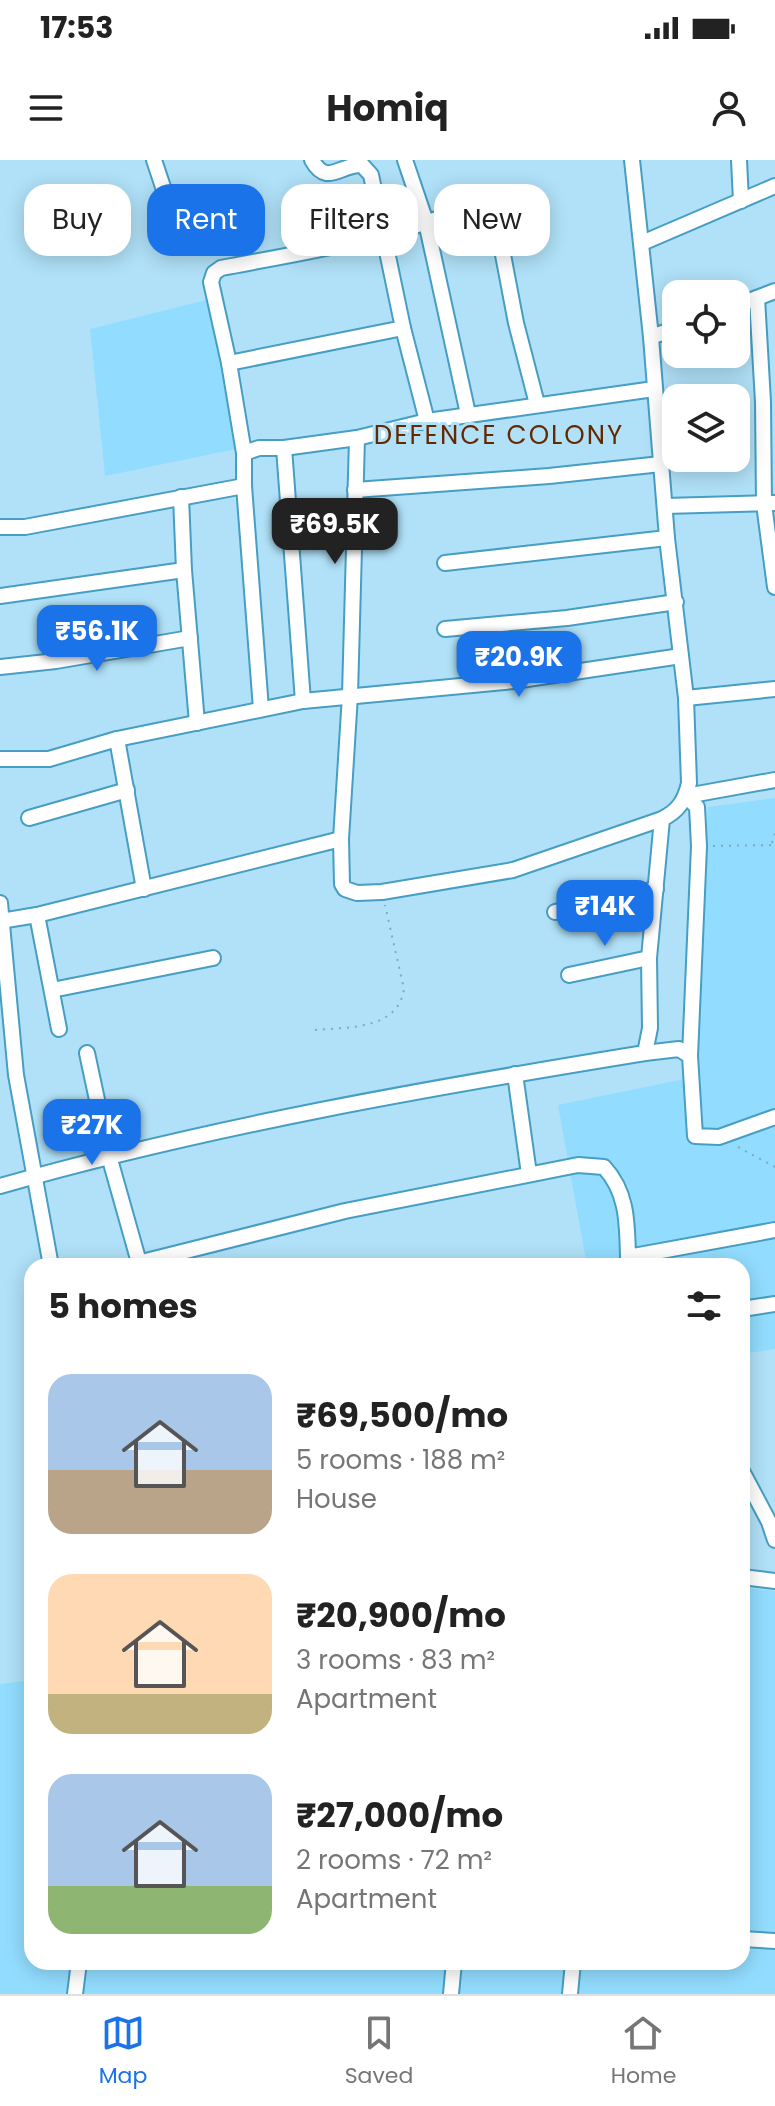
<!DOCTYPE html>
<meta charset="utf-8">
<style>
body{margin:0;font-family:Poppins,sans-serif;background:#f2f2f2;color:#222;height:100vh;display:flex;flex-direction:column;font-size:30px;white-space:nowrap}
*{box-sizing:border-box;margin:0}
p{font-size:26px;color:#767676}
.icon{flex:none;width:44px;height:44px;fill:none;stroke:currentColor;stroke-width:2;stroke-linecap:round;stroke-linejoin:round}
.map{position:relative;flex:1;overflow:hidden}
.panel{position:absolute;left:24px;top:1098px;width:726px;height:712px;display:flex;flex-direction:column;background:#fff;border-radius:24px;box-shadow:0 4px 20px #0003}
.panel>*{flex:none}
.guide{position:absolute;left:24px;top:24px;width:728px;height:72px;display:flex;gap:16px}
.buttons{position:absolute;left:662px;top:120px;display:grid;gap:16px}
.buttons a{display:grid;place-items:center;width:88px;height:88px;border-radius:16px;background:#fff;box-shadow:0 4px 20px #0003;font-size:40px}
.price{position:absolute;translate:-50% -68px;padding:0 18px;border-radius:16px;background:#1a73e8;color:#fff;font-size:26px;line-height:52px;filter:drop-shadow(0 2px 4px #0008)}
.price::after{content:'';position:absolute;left:50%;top:48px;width:24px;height:18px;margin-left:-12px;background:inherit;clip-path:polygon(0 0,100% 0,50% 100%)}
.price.selected{background:#222;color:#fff}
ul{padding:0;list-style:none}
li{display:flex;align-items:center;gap:24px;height:200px;padding:0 24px}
li span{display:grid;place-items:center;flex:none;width:224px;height:160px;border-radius:24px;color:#555}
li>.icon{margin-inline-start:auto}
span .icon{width:96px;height:96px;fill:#fffc;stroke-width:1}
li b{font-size:34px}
h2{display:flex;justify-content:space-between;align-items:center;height:96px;padding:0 24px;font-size:34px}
.pill{padding:0 28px;border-radius:24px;background:#fff;box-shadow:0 4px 20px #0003;font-size:28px;line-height:72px}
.pill.selected{background:#1a73e8;color:#fff}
.status{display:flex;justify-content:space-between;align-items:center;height:56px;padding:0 40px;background:#fff;direction:ltr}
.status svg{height:22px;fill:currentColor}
header{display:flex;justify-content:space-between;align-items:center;height:104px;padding:0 24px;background:#fff;font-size:36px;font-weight:700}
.tabs{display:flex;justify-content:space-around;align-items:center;height:112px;border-top:2px solid #e0e0e0;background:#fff;font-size:22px;color:#767676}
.tabs a{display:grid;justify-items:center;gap:4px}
.tabs .selected{color:#1a73e8}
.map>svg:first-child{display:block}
</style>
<div class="status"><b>17:53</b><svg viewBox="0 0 49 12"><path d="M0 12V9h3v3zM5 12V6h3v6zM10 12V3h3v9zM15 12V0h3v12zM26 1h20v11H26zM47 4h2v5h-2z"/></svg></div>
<header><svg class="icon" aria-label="menu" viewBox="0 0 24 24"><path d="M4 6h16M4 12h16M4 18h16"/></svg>Homiq<svg class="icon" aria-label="person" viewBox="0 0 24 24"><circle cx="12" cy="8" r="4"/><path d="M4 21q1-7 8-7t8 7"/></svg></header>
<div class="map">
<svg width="775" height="1834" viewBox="0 0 775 1834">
<rect width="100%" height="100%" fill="#b0e1f8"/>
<g fill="#92ddff">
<polygon points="218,137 241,288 105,316 90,169"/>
<polygon points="775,638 775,1189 742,1194 742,1106 587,1106 558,945 694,917 708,647"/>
<polygon points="742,1427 775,1431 775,1834 0,1834 0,1524 32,1520 32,1802 742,1802"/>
</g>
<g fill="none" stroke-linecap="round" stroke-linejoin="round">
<defs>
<g id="minor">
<polyline points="154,0 169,45"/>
<path d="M 312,0 C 327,27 340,4 362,5 L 371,15 L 403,168 L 427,261"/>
<polyline points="405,0 426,62 468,254"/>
<polyline points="739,0 741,41"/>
<polyline points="642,83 775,26"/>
<polyline points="757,138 763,242 764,344 775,427"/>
<polyline points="736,146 775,131"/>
<polyline points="651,177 676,168"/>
<polyline points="229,203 403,168"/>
<polyline points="357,278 350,535 341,679 342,724 345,729 357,733 382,732 513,710 662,659"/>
<polyline points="284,288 303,541"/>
<path d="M 244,293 L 229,203 L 211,122 L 214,113 L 221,108 C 274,98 328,89 380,76 C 416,68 452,49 490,51 L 496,58 L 516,163 L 537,244"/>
<polyline points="355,330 549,316 661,304"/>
<polyline points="181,337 184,410 197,563"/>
<polyline points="665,346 775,343"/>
<polyline points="0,367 25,367 244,326"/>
<polyline points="445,403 667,378"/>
<polyline points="0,436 184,410"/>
<polyline points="445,469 567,458 676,442"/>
<polyline points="0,507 56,501 190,478"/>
<polyline points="686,538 775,529"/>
<polyline points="261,549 244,326 244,293 259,288 284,288 357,278 427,261 654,229"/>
<polyline points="117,579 144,729"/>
<polyline points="0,599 49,599 117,579 303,541 514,521 681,496"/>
<polyline points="686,636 697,647 699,686 690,896"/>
<polyline points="686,636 775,620"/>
<polyline points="29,658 127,630"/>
<polyline points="0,743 16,915 51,1106"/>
<polyline points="555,752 656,729"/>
<polyline points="37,755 59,869"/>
<polyline points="0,761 37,755 341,679"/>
<polyline points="569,815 649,798"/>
<polyline points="52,830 213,798"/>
<polyline points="87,893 109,996 140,1106"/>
<polyline points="645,893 679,889 690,896 695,976 719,977 775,957"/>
<polyline points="515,914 529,1014"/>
<path d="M 0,1026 C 211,966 429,928 645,893 L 650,868 L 649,798 L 662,659 C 678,651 685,641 689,623 L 686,538 L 667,378 L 651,177 L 632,0"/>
<path d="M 138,1103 L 345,1051 L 578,1005 L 604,1007 C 628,1033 627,1064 628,1097 L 775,1070"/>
<polyline points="742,1149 775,1144"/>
<polyline points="742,1311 769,1362 775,1380"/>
<polyline points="742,1417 775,1421"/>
<polyline points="742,1779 775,1781"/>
<polyline points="75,1834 79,1802"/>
<polyline points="451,1834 454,1802"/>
<polyline points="570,1834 573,1802"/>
</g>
</defs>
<use href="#minor" stroke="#469ec3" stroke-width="18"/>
<g stroke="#7caabe" stroke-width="2" stroke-dasharray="2 6" stroke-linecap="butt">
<polyline points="772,683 775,673"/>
<polyline points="713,686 775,685"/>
<path d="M 315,870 C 348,867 398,870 404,829 L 385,745"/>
<polyline points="738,987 775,1007"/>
</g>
<use href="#minor" stroke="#fff" stroke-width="14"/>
</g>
<g text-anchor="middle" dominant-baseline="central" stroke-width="6" stroke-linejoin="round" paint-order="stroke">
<g font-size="26" letter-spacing="2" fill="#652900" stroke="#b0e1f8">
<text x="499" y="275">DEFENCE COLONY</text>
</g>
</g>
</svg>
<div class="buttons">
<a><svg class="icon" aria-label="locate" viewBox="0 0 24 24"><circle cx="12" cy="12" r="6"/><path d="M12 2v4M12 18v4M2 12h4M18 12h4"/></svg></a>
<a><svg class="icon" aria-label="layers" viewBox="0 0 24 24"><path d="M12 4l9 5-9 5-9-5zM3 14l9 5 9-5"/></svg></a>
</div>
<b class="price selected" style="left:335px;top:406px">₹69.5K</b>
<b class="price" style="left:97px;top:513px">₹56.1K</b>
<b class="price" style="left:519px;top:539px">₹20.9K</b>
<b class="price" style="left:605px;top:788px">₹14K</b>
<b class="price" style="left:92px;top:1007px">₹27K</b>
<div class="guide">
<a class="pill">Buy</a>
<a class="pill selected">Rent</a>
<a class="pill">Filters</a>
<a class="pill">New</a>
</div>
<section class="panel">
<h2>5 homes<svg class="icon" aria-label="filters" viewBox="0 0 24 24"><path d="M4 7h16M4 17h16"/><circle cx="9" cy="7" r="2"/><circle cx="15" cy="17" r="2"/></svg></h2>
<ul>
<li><span style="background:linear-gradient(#a9c7e8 60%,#b9a48a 0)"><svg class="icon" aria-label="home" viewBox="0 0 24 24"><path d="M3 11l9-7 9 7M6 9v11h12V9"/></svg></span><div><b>₹69,500/mo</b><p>5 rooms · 188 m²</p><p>House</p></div></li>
<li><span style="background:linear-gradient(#ffd9b3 75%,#c2b280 0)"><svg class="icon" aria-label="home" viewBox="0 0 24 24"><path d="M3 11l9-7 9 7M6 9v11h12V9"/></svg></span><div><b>₹20,900/mo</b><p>3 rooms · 83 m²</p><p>Apartment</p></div></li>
<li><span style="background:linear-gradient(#a9c7e8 70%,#8fb573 0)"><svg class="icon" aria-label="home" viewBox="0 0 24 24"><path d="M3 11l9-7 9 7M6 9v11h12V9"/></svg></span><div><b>₹27,000/mo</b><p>2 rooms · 72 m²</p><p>Apartment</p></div></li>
</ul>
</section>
</div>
<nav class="tabs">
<a class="selected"><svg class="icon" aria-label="map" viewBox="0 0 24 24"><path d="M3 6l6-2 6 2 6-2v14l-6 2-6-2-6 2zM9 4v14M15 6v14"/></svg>Map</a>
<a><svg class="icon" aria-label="saved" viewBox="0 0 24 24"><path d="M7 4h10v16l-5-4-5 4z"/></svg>Saved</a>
<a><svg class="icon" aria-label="home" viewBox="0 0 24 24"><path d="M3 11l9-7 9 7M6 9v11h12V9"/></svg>Home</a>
</nav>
